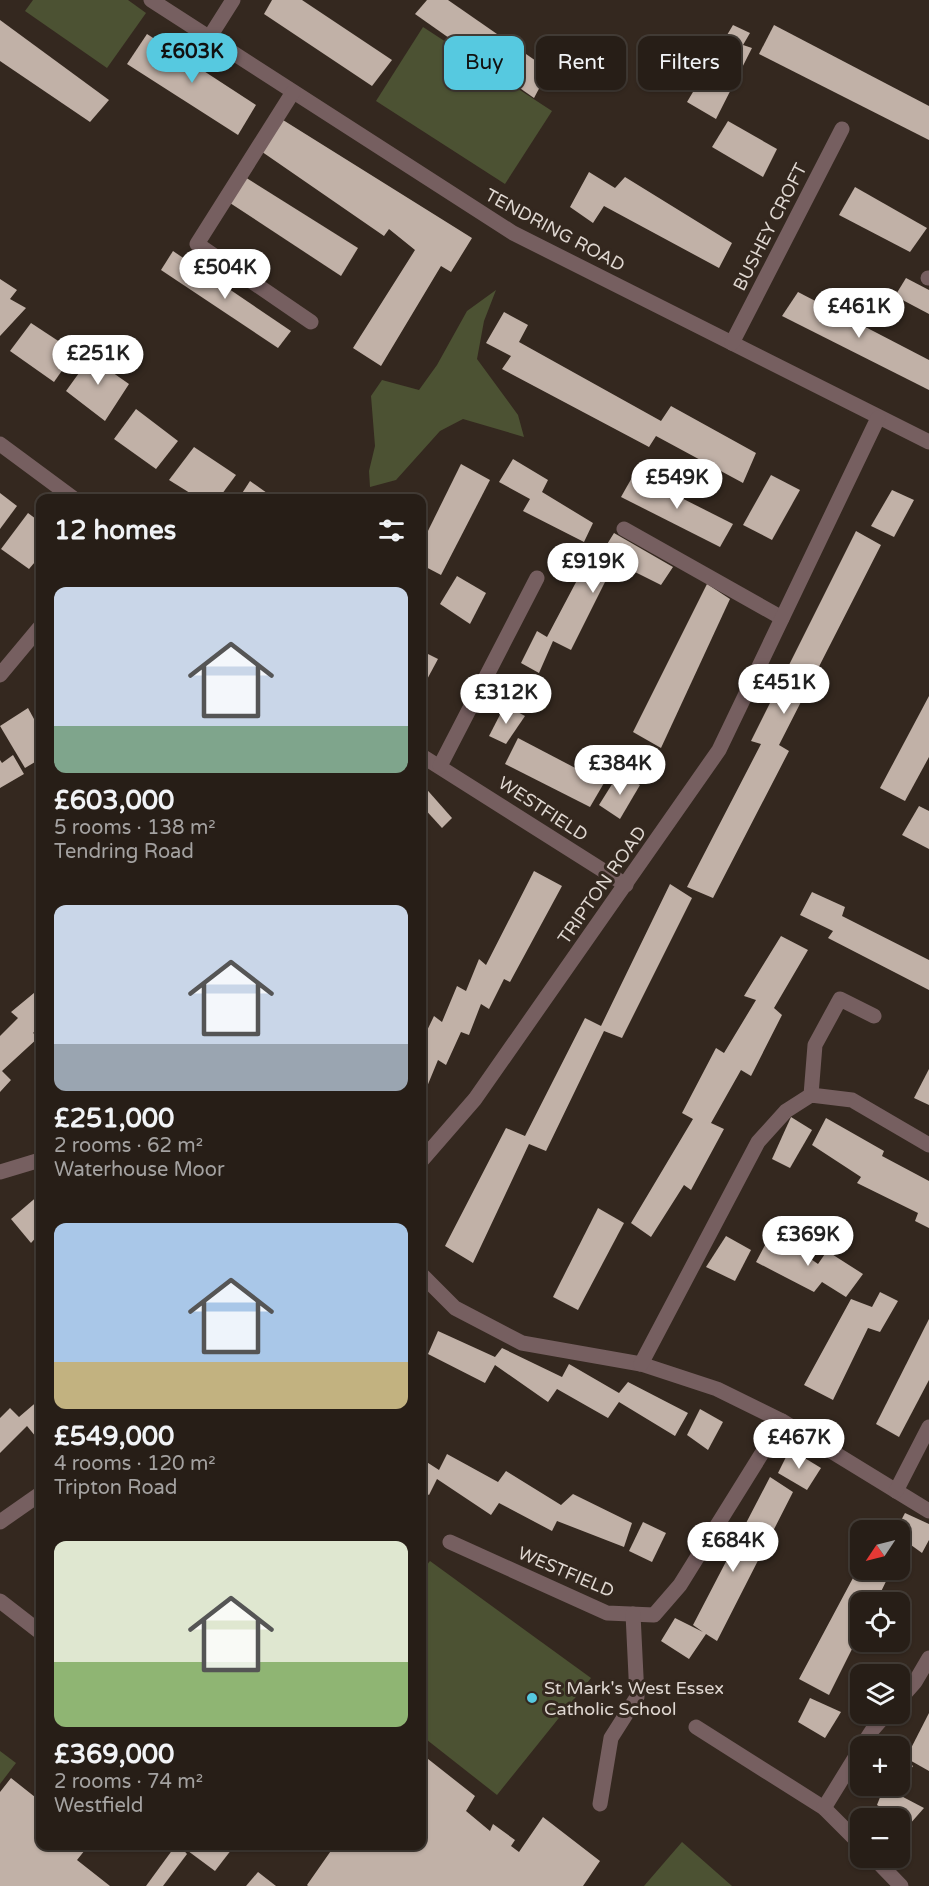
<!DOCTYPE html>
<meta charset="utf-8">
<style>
body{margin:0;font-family:"Varela Round",sans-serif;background:#2f2720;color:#f1f3f6;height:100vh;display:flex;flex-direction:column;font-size:22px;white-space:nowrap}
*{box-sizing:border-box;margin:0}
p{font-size:20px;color:#a4a2a1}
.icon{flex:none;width:33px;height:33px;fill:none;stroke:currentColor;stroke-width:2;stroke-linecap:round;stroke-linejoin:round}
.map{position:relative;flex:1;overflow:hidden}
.side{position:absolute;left:36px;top:494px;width:390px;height:1356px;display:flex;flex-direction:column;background:#271e17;border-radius:12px;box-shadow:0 2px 4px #0004,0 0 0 2px #433c36}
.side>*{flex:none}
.hud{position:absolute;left:444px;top:36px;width:394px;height:54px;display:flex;gap:12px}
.needle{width:39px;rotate:235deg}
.fabs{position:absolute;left:850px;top:1520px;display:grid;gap:12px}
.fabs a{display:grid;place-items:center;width:60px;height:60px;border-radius:12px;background:#271e17;box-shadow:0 2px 4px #0004,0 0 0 2px #433c36;font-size:30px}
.price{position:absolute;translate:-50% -51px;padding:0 14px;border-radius:21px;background:#fff;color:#222;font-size:20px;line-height:39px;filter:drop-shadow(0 2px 3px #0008)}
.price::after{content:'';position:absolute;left:50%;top:36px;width:18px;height:14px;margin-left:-9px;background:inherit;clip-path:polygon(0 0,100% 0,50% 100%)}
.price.active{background:#56c9e0;color:#111}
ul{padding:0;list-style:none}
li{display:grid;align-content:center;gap:12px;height:318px;padding:0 18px}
li span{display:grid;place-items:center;height:186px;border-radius:12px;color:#555}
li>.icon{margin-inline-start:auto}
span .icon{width:108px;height:108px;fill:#fffc;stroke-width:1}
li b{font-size:26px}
h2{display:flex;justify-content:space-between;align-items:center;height:72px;padding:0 18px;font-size:26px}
.chip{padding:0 21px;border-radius:12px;background:#271e17;box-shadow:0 2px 4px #0004,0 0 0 2px #433c36;font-size:21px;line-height:54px}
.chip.active{background:#56c9e0;color:#111}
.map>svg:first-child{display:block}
</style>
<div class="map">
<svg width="929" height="1886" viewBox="0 0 929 1886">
<rect width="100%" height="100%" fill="#34281f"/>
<g fill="#4c5233">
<polygon points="33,0 128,0 146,13 107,68 25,11"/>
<polygon points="423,27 552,111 505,184 376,101"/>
<polygon points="496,290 484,321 477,359 518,415 524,437 463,419 440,431 396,480 370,487 369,471 375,446 371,396 382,380 419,390 437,365 467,311"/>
<polygon points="430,1561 591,1678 497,1795 422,1736 422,1571"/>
<polygon points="0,1751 16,1763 0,1784"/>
<polygon points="682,1842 732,1886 644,1886"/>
</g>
<g fill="#c1b1a7">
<polygon points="272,0 302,0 392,60 372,86 264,14"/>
<polygon points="427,0 448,0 549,70 534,98 415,14"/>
<polygon points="0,20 109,100 90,122 0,61"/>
<polygon points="733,25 750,33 743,45 752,48 716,119 687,102"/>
<polygon points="774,25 929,106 929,140 759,54"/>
<polygon points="147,34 256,105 238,135 127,64"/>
<polygon points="275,115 472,238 451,272 441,266 381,366 353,348 415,250 389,229 384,236 255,147"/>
<polygon points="728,121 777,149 763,177 712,147"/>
<polygon points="589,172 615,188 625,177 732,243 719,268 604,206 593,223 570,207"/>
<polygon points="245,177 358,248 341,276 230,203"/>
<polygon points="855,187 927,228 910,252 839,215"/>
<polygon points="173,251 291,331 278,348 161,270"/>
<polygon points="906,278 929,290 929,314 895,296"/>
<polygon points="0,279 17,290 10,299 26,308 0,336"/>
<polygon points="798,292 929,360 929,390 782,316"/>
<polygon points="504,312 528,325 519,342 661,421 671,406 756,453 743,483 656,436 649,447 502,369 511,356 486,343"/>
<polygon points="31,323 75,352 54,382 10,351"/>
<polygon points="97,348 114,362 109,370 129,384 105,421 66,391"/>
<polygon points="136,409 178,441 156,469 114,439"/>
<polygon points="194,447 236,475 219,498 198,498 169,480"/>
<polygon points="513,459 548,480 542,492 593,523 584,542 523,511 530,499 499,482"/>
<polygon points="461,464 490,480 441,575 422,565 422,543"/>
<polygon points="634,474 733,524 720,547 621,497"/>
<polygon points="771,475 800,490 772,540 743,525"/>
<polygon points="250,481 274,498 239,498"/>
<polygon points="892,490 914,500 894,537 871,526"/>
<polygon points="0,493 17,506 0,529"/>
<polygon points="28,513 40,522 40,556 29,569 1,549"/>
<polygon points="856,531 881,545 779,745 789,751 713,898 687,887 761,744 751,741"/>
<polygon points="614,533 673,567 661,585 615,562 571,650 553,641 539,673 521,663 537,631 547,637 593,550 601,554"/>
<polygon points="457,576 486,593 470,624 440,604"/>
<polygon points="707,584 730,599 661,748 633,732"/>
<polygon points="422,651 438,659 424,685 422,683"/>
<polygon points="40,694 40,709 34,698"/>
<polygon points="929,696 929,757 905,801 880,788"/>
<polygon points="505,705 525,716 506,744 489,736"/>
<polygon points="28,708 40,730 40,759 25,768 0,726"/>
<polygon points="518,738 604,783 590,807 505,764"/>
<polygon points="13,755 24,774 0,788 0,760 2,763"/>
<polygon points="619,773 640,785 620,819 599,805"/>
<polygon points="422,784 452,818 442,828 422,806"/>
<polygon points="919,806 929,811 929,849 902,835"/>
<polygon points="534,871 562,886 510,982 504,979 489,1009 481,1004 469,1035 461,1032 446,1065 438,1060 424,1094 422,1092 422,1041 434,1016 442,1022 457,986 466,991 479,959 486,965"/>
<polygon points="670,884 692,898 622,1038 604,1031 546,1151 529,1144 473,1263 445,1246 506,1128 525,1136 585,1018 601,1026"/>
<polygon points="812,892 845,907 842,916 929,960 929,990 828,938 833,931 800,915"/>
<polygon points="781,936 808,950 774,1008 782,1015 751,1076 741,1070 711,1123 724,1129 691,1190 684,1185 651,1237 631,1223 693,1119 682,1113 716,1048 724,1053 756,1000 744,996"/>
<polygon points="40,988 40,1026 33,1033 39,1037 2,1071 11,1080 0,1092 0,1036 18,1018 11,1012"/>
<polygon points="929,1069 929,1105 914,1098"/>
<polygon points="791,1117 812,1130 790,1168 772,1159"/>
<polygon points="826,1118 884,1151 882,1156 929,1181 929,1228 915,1221 918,1213 857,1183 861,1177 812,1145"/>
<polygon points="40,1194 40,1233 31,1243 11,1219"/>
<polygon points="598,1208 624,1223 578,1310 553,1297"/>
<polygon points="772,1232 818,1264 827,1251 863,1274 846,1297 822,1282 814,1292 756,1262"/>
<polygon points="726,1236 751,1250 735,1281 706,1267"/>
<polygon points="880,1292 898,1301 880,1332 868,1328 833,1400 804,1385 851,1299 872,1307"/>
<polygon points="929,1319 929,1380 899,1437 876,1424"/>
<polygon points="438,1331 495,1357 502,1348 562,1377 569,1364 619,1393 628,1382 688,1413 675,1436 619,1402 608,1418 557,1389 548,1402 495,1365 485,1383 428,1354"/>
<polygon points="40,1399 40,1433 36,1437 27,1426 0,1453 0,1418 10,1408 19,1417"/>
<polygon points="700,1409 723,1422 708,1450 687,1435"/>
<polygon points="790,1449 821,1468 807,1490 778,1473"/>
<polygon points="447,1454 498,1482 506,1471 561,1505 573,1494 632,1523 624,1547 557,1521 552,1531 499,1503 491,1515 437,1479 429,1495 422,1491 422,1459 439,1470"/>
<polygon points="770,1477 793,1492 717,1641 706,1634 689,1659 661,1641 675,1618 703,1632 693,1625"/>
<polygon points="905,1513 929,1524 929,1540 922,1553 900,1537 900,1530 896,1530"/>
<polygon points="643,1522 666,1533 652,1562 629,1551"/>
<polygon points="861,1563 861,1569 892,1569 876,1602 861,1602 861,1631 829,1695 799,1679"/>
<polygon points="810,1698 841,1712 825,1738 798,1722"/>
<polygon points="929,1713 929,1771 906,1758"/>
<polygon points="423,1755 475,1796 466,1811 490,1831 493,1824 515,1840 511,1846 519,1852 543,1817 600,1861 583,1886 308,1886 307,1885 335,1845 422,1845 422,1757"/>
<polygon points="900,1757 913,1766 900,1785"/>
<polygon points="11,1778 40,1801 40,1845 89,1845 77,1860 110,1886 0,1886 0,1792"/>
<polygon points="884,1787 924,1808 909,1825 877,1805"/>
<polygon points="176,1845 179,1845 187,1854 163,1886 146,1886"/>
<polygon points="180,1845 235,1845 215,1871"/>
<polygon points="258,1872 276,1886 246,1886"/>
</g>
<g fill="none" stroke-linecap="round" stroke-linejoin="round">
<g stroke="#765f60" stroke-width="15">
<polyline points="151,0 513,233 929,442"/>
<polyline points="209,38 233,0"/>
<polyline points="293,92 197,244 311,322"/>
<polyline points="928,278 929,278"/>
<polyline points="732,343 842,129"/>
<polyline points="0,444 73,498"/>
<polyline points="624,529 782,618"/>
<polyline points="0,675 40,627"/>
<polyline points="422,756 626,885"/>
<polyline points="440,766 537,578"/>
<polyline points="811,1095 815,1045 840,999 874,1016"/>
<polyline points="422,1160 475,1099 719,750 878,418"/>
<polyline points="0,1172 40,1160"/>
<polyline points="422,1275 455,1308 522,1343 641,1364 717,1389 782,1421 929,1511"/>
<polyline points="641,1364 758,1142 786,1111 811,1095 852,1100 929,1145"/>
<polyline points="896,1491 929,1427"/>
<polyline points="0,1522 40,1494"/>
<polyline points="450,1542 607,1613 654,1615 680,1585 782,1421"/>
<polyline points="0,1601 40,1632"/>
<polyline points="900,1699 915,1682 929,1658"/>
<polyline points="696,1727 824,1808 861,1845"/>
<polyline points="862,1746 873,1729 887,1713"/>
<polyline points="600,1804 611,1738 637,1697 633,1614"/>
<polyline points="824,1808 861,1748"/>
<polyline points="873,1857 901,1886"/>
</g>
</g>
<circle fill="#8b8e62" cx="539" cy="702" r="9"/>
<circle fill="#56c9e0" stroke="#34281f" stroke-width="2" cx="532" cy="1698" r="6"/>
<g text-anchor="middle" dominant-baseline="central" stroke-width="6" stroke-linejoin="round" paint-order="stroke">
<g font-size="18" fill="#dfd7d1" stroke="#34281f">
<text transform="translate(770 227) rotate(-63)">BUSHEY CROFT</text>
<text transform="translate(555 230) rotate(28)">TENDRING ROAD</text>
<text transform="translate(543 809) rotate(33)">WESTFIELD</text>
<text transform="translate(602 885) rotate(-55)">TRIPTON ROAD</text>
<text transform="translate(566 1572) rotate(23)">WESTFIELD</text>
</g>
<g font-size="18" fill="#dfd7d1" stroke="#34281f" text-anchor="start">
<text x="544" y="1688">St Mark's West Essex<tspan x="544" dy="21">Catholic School</tspan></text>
</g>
</g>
</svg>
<div class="fabs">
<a><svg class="needle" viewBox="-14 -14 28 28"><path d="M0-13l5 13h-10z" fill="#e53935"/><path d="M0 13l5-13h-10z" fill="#a4a2a1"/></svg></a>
<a><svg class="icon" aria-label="locate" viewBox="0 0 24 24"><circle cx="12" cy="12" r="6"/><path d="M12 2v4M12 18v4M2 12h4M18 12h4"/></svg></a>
<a><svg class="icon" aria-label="layers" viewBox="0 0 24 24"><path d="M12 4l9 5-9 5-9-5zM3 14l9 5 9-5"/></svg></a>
<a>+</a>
<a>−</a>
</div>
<b class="price active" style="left:192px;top:84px">£603K</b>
<b class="price" style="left:225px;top:300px">£504K</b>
<b class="price" style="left:859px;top:339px">£461K</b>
<b class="price" style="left:98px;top:386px">£251K</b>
<b class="price" style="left:677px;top:510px">£549K</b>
<b class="price" style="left:593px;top:594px">£919K</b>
<b class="price" style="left:784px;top:715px">£451K</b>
<b class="price" style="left:506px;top:725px">£312K</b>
<b class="price" style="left:620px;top:796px">£384K</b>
<b class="price" style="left:808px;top:1267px">£369K</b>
<b class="price" style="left:799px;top:1470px">£467K</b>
<b class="price" style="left:733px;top:1573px">£684K</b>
<div class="hud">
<a class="chip active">Buy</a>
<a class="chip">Rent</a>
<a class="chip">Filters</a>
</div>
<section class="side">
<h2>12 homes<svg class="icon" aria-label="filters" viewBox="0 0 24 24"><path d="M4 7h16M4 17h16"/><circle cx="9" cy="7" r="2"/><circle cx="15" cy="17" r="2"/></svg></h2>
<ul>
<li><span style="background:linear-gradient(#c9d6e8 75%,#7fa58c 0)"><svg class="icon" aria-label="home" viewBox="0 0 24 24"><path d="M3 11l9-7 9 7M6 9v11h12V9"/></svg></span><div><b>£603,000</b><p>5 rooms · 138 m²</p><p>Tendring Road</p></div></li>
<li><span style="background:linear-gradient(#c9d6e8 75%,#9aa5b1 0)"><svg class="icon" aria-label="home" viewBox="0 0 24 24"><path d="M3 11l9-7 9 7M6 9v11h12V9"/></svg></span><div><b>£251,000</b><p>2 rooms · 62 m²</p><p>Waterhouse Moor</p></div></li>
<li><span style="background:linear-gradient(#a9c7e8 75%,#c2b280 0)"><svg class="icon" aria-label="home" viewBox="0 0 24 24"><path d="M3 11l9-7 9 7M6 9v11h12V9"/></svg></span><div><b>£549,000</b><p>4 rooms · 120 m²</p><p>Tripton Road</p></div></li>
<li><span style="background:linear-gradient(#dfe7d0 65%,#8fb573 0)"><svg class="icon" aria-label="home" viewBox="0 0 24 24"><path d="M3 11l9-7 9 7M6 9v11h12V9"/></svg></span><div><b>£369,000</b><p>2 rooms · 74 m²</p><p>Westfield</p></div></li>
</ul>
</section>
</div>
